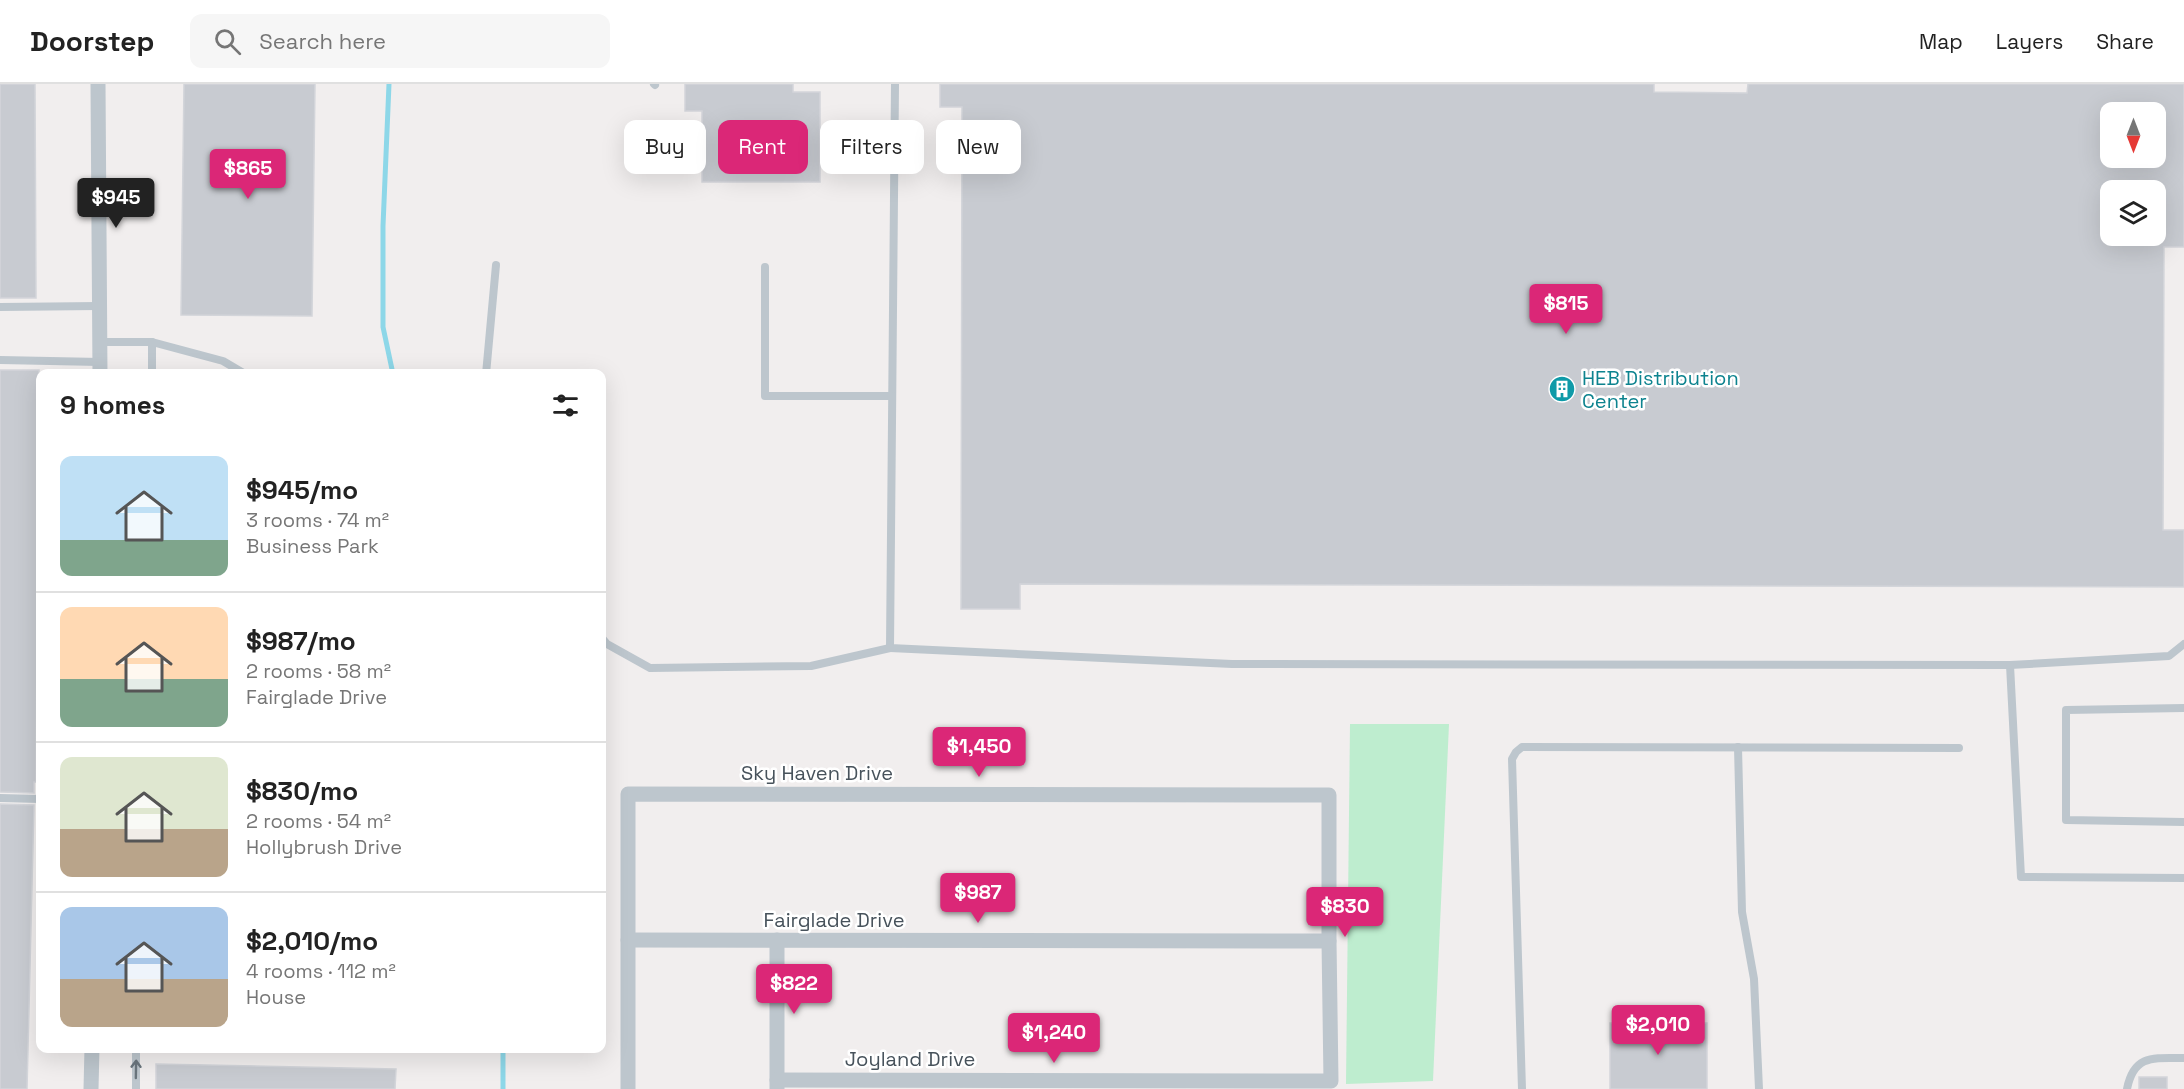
<!DOCTYPE html>
<meta charset="utf-8">
<style>
body{margin:0;font-family:"Space Grotesk",sans-serif;background:#f6f6f6;color:#222;height:100vh;display:flex;flex-direction:column;font-size:22px;white-space:nowrap}
*{box-sizing:border-box;margin:0}
p{font-size:20px;color:#767676}
.icon{flex:none;width:33px;height:33px;fill:none;stroke:currentColor;stroke-width:2;stroke-linecap:round;stroke-linejoin:round}
.map{position:relative;flex:1;overflow:hidden}
.details{position:absolute;left:36px;top:285px;width:570px;height:684px;display:flex;flex-direction:column;background:#fff;border-radius:12px;box-shadow:0 6px 24px #0002}
.details>*{flex:none}
.top-card{position:absolute;left:624px;top:36px;width:570px;height:54px;display:flex;gap:12px}
.needle{width:39px;rotate:180deg}
.controls{position:absolute;left:2100px;top:18px;display:grid;gap:12px}
.controls a{display:grid;place-items:center;width:66px;height:66px;border-radius:12px;background:#fff;box-shadow:0 6px 24px #0002;font-size:30px}
.price{position:absolute;translate:-50% -51px;padding:0 14px;border-radius:6px;background:#db2777;color:#fff;font-size:20px;line-height:39px;filter:drop-shadow(0 2px 3px #0008)}
.price::after{content:'';position:absolute;left:50%;top:36px;width:18px;height:14px;margin-left:-9px;background:inherit;clip-path:polygon(0 0,100% 0,50% 100%)}
.price.active{background:#222;color:#fff}
ul{padding:0;list-style:none}
li{display:flex;align-items:center;gap:18px;height:150px;padding:0 24px}
li+li{border-top:2px solid #e0e0e0}
li span{display:grid;place-items:center;flex:none;width:168px;height:120px;border-radius:12px;color:#555}
li>.icon{margin-inline-start:auto}
span .icon{width:72px;height:72px;fill:#fffc;stroke-width:1}
li b{font-size:26px}
h2{display:flex;justify-content:space-between;align-items:center;height:72px;padding:0 24px;font-size:26px}
.chip{padding:0 21px;border-radius:12px;background:#fff;box-shadow:0 6px 24px #0002;font-size:21px;line-height:54px}
.chip.active{background:#db2777;color:#fff}
header{display:flex;align-items:center;gap:36px;box-sizing:border-box;height:84px;padding:0 30px;background:#fff;border-bottom:2px solid #e0e0e0}
header strong{font-size:28px}
nav{display:flex;gap:33px;margin-inline-start:auto;font-size:21px}
.search{width:420px;height:54px;background:#f6f6f6;display:flex;align-items:center;gap:15px;box-sizing:border-box;padding:0 21px;border-radius:12px;color:#767676;font-size:22px}
.map>svg:first-child{display:block}
</style>
<header>
<strong>Doorstep</strong>
<div class="search"><svg class="icon" aria-label="search" viewBox="0 0 24 24"><circle cx="10" cy="10" r="6"/><path d="M15 15l6 6"/></svg>Search here</div>
<nav><a>Map</a><a>Layers</a><a>Share</a></nav>
</header>
<div class="map">
<svg width="2184" height="1005" viewBox="0 0 2184 1005">
<rect width="100%" height="100%" fill="#f1eeee"/>
<polygon fill="#beedcf" points="1350,640 1449,640 1433,997 1346,1000"/>
<g fill="none" stroke-linecap="round" stroke-linejoin="round">
<g stroke="#8dd7e8" stroke-width="5">
<polyline points="389,0 383,142 383,243 393,290"/>
<polyline points="503,964 503,1005"/>
</g>
</g>
<g fill="#c8cbd1" stroke="#d3d5da" stroke-width="1.5" fill-rule="evenodd">
<polygon points="0,0 35,0 36,214 0,214"/>
<polygon points="184,0 315,0 312,232 181,231"/>
<polygon points="685,0 793,0 793,8 820,8 820,98 702,98 702,27 685,27"/>
<path d="M 940,0 L 1654,0 L 1654,8 L 1747,9 L 1748,0 L 2184,0 L 2184,163 L 2164,163 L 2163,446 L 2184,446 L 2184,503 L 1020,500 L 1020,525 L 961,525 L 962,23 L 940,23 ZM 2110,28 L 2156,28 L 2156,74 L 2110,74 ZM 2110,106 L 2156,106 L 2156,152 L 2110,152 Z"/>
<polygon points="0,286 39,286 36,698 34,698 34,709 0,708"/>
<polygon points="0,720 34,721 27,1005 0,1005"/>
<rect x="1610" y="939" width="97" height="66"/>
<polygon points="156,980 396,985 395,1005 156,1005"/>
<rect x="2139" y="993" width="28" height="12"/>
</g>
<g fill="none" stroke-linecap="round" stroke-linejoin="round">
<g stroke="#bdc6cd" stroke-width="8">
<polyline points="654,0 655,1"/>
<polyline points="895,0 890,564 1232,580 2010,581 2021,793 2184,794"/>
<polyline points="765,183 765,312 892,312"/>
<polyline points="0,223 99,222"/>
<polyline points="100,258 152,258 152,290"/>
<polyline points="152,258 223,277 245,290"/>
<polyline points="0,276 100,278"/>
<polyline points="486,290 496,181"/>
<polyline points="602,554 607,560 650,584 811,582 890,564"/>
<polyline points="2010,581 2169,572 2184,560"/>
<polyline points="2184,624 2066,626 2066,736 2184,738"/>
<polyline points="1738,663 1742,828 1754,895 1759,1005"/>
<polyline points="0,714 40,715"/>
<polyline points="136,1005 136,964"/>
<polyline points="1522,1005 1512,675 1516,668 1522,663 1959,664"/>
<path d="M 2127,1005 C 2134,970 2154,974 2184,974"/>
</g>
<g stroke="#bdc6cd" stroke-width="15">
<polyline points="98,0 100,290"/>
<polyline points="628,856 1329,857"/>
<polyline points="777,856 777,1005"/>
<polyline points="91,1005 92,964"/>
<polyline points="628,1005 628,710 1329,711 1329,857 1331,997 777,996"/>
</g>
</g>
<defs><path id="oneway-shaft" d="M-6 0H5M1.5-3L5.5 0L1.5 3" fill="none" stroke-width="1.6" stroke-linecap="round" stroke-linejoin="round" transform="scale(1.5)"/></defs>
<use stroke="#6a757d" href="#oneway-shaft" transform="translate(136 985) rotate(-89)"/>
<defs>
<symbol id="building-disc" viewBox="-11 -11 22 22"><circle r="9.5" fill="#0f9aa8" stroke="#fff"/><path d="M-4-6H4V6H1V3H-1V6H-4ZM-2.5-4.3h1.7v1.8h-1.7ZM.8-4.3h1.7v1.8H.8ZM-2.5-1h1.7V.8h-1.7ZM.8-1h1.7V.8H.8Z" fill="#fff"/></symbol>
</defs>
<g fill-rule="evenodd">
<use href="#building-disc" x="1547" y="290" width="30" height="30"/>
</g>
<g text-anchor="middle" dominant-baseline="central" stroke-width="5" stroke-linejoin="round" paint-order="stroke">
<g font-size="20" fill="#0d838f" stroke="#fff" text-anchor="start">
<text x="1582" y="294">HEB Distribution<tspan x="1582" dy="23">Center</tspan></text>
</g>
<g font-size="20" fill="#47525b" stroke="#fff">
<text x="817" y="689">Sky Haven Drive</text>
<text x="834" y="836">Fairglade Drive</text>
<text x="910" y="975">Joyland Drive</text>
</g>
</g>
</svg>
<div class="controls">
<a><svg class="needle" viewBox="-14 -14 28 28"><path d="M0-13l5 13h-10z" fill="#e53935"/><path d="M0 13l5-13h-10z" fill="#767676"/></svg></a>
<a><svg class="icon" aria-label="layers" viewBox="0 0 24 24"><path d="M12 4l9 5-9 5-9-5zM3 14l9 5 9-5"/></svg></a>
</div>
<b class="price" style="left:248px;top:116px">$865</b>
<b class="price active" style="left:116px;top:145px">$945</b>
<b class="price" style="left:1566px;top:251px">$815</b>
<b class="price" style="left:979px;top:694px">$1,450</b>
<b class="price" style="left:978px;top:840px">$987</b>
<b class="price" style="left:1345px;top:854px">$830</b>
<b class="price" style="left:794px;top:931px">$822</b>
<b class="price" style="left:1658px;top:972px">$2,010</b>
<b class="price" style="left:1054px;top:980px">$1,240</b>
<div class="top-card">
<a class="chip">Buy</a>
<a class="chip active">Rent</a>
<a class="chip">Filters</a>
<a class="chip">New</a>
</div>
<section class="details">
<h2>9 homes<svg class="icon" aria-label="filters" viewBox="0 0 24 24"><path d="M4 7h16M4 17h16"/><circle cx="9" cy="7" r="2"/><circle cx="15" cy="17" r="2"/></svg></h2>
<ul>
<li><span style="background:linear-gradient(#bfe0f5 70%,#7fa58c 0)"><svg class="icon" aria-label="home" viewBox="0 0 24 24"><path d="M3 11l9-7 9 7M6 9v11h12V9"/></svg></span><div><b>$945/mo</b><p>3 rooms · 74 m²</p><p>Business Park</p></div></li>
<li><span style="background:linear-gradient(#ffd9b3 60%,#7fa58c 0)"><svg class="icon" aria-label="home" viewBox="0 0 24 24"><path d="M3 11l9-7 9 7M6 9v11h12V9"/></svg></span><div><b>$987/mo</b><p>2 rooms · 58 m²</p><p>Fairglade Drive</p></div></li>
<li><span style="background:linear-gradient(#dfe7d0 60%,#b9a48a 0)"><svg class="icon" aria-label="home" viewBox="0 0 24 24"><path d="M3 11l9-7 9 7M6 9v11h12V9"/></svg></span><div><b>$830/mo</b><p>2 rooms · 54 m²</p><p>Hollybrush Drive</p></div></li>
<li><span style="background:linear-gradient(#a9c7e8 60%,#b9a48a 0)"><svg class="icon" aria-label="home" viewBox="0 0 24 24"><path d="M3 11l9-7 9 7M6 9v11h12V9"/></svg></span><div><b>$2,010/mo</b><p>4 rooms · 112 m²</p><p>House</p></div></li>
</ul>
</section>
</div>
